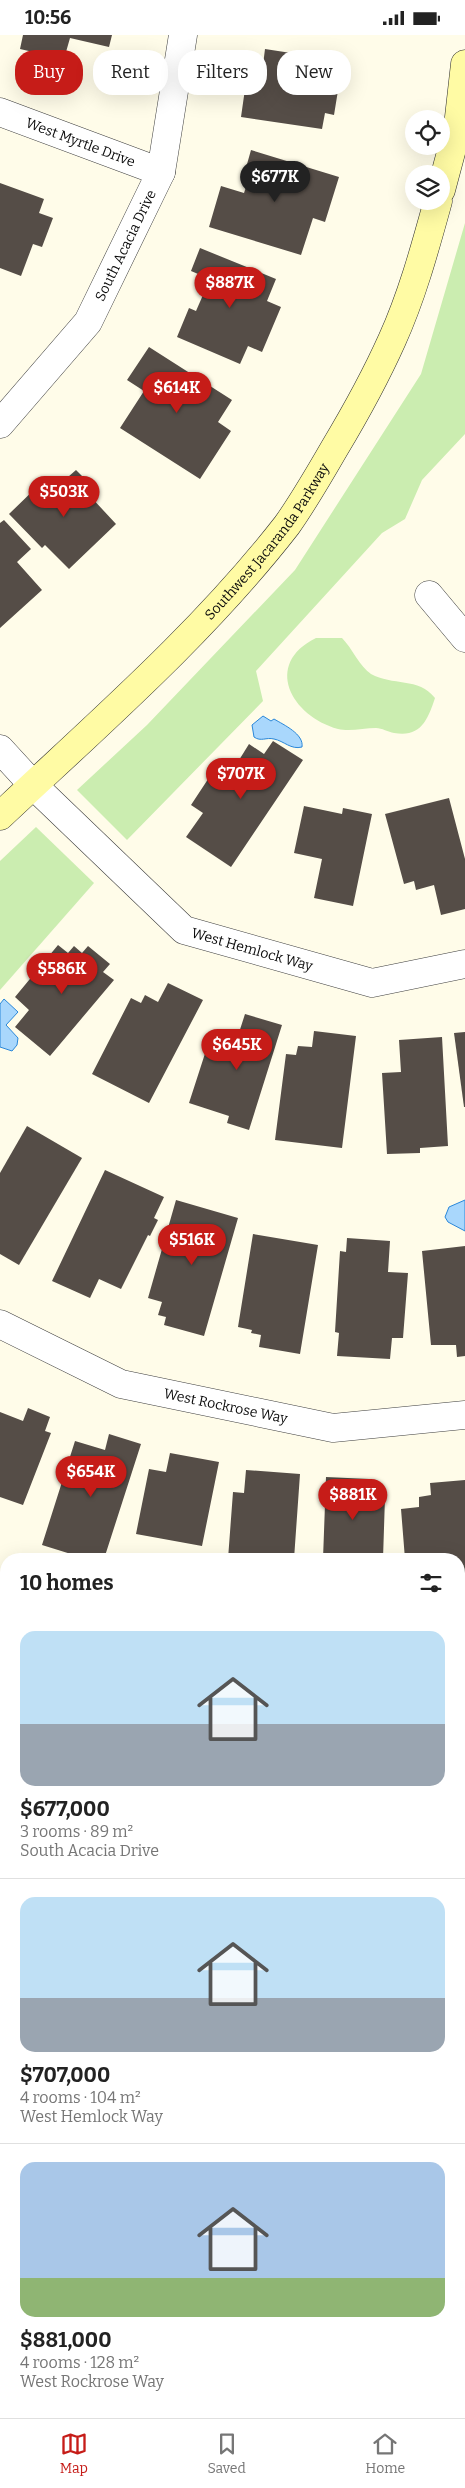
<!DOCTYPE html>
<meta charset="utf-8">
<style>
body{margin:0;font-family:Bitter,serif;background:#f6f6f6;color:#222;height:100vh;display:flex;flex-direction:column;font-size:19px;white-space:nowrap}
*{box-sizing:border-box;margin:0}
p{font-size:16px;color:#767676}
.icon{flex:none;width:28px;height:28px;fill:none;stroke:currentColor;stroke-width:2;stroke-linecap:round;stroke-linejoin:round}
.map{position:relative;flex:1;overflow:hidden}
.panel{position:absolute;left:0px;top:1518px;width:465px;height:866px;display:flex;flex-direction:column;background:#fff;border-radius:20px 20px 0 0;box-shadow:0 5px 20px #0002}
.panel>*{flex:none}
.hud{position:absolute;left:15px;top:15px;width:435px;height:45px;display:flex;gap:10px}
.tools{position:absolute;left:405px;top:75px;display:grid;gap:10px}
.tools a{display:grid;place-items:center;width:45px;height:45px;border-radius:50%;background:#fff;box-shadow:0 5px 20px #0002;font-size:25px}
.price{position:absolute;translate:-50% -42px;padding:0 11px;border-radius:18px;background:#c61c18;color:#fff;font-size:16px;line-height:32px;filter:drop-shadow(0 1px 2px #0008)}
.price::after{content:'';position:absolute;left:50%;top:30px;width:15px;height:11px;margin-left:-8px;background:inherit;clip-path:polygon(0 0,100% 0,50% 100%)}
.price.selected{background:#222;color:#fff}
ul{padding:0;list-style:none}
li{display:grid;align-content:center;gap:10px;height:265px;padding:0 20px}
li+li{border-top:1px solid #e0e0e0}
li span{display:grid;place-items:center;height:155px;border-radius:15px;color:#555}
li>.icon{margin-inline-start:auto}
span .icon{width:90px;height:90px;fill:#fffc;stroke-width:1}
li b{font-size:21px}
h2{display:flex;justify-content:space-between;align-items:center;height:60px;padding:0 20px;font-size:21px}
.chip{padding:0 18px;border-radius:20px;background:#fff;box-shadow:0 5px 20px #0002;font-size:18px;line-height:45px}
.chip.selected{background:#c61c18;color:#fff}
.status{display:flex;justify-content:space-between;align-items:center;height:35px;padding:0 25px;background:#fff;direction:ltr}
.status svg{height:14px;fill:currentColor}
.dock{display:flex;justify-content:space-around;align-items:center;height:70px;border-top:1px solid #e0e0e0;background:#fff;font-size:14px;color:#767676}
.dock a{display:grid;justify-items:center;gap:2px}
.dock .selected{color:#c61c18}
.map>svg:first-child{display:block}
</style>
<div class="status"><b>10:56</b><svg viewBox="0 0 49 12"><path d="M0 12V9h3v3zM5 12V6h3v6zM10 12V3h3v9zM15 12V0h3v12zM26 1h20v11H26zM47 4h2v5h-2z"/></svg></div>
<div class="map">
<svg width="465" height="2383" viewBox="0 0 465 2383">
<rect width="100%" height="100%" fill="#fffce9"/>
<g fill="#cbedb0">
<polygon points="465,188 465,399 422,445 405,484 382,498 256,636 263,666 127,805 77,755 147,690 295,535 421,339"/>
<path d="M 316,603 L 342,603 C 352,613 360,632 371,639 C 392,651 419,642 435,663 C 428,684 421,703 394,698 C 388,697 382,693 376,693 C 364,693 350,697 338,694 C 291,681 263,629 316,603 Z"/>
<polygon points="36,792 94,848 0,955 0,826"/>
<polygon points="0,1801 6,1802 6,2162 0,2166"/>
<polygon points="459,1857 465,1857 465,1886 459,1887"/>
</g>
<g fill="#a9d7fc" stroke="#2a87d9">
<path d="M 263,681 L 271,686 L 274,684 C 284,690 304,699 302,712 C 291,715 284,706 274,704 C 266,702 261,707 254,702 L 252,690 Z"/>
<polygon points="4,964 18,977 6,990 18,1003 17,1010 12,1016 0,1012 0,969"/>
<polygon points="465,1165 465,1196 448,1187 445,1182 449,1172"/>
<polygon points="465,1637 465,1666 459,1661 459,1647"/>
<polygon points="6,1985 6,2126 0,2131 0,1986"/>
</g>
<g fill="#554d47">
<polygon points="23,0 112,0 109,12 70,3 64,24 20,14"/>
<polygon points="265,14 330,24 328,35 341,37 334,80 325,78 322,94 241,82 246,47 250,47 253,28 263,30"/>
<polygon points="251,115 339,142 325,187 313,183 301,220 209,192 221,151 244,158 247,149 242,147"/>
<polygon points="0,148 44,164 39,178 53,183 42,212 33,209 21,241 0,233"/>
<polygon points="200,213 276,244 267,266 281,272 262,317 248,311 240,329 177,302 189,273 196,276 210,244 191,236"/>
<polygon points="149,312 232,365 218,387 231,396 200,444 120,393 144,356 127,345"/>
<polygon points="76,435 96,455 90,461 116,489 69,534 45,510 42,513 9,479 41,448 44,451 54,442 60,449"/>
<polygon points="4,485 31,514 17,527 42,555 0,593 0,488"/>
<polygon points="273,706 303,725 231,832 186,802 203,778 191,770 218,729 231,738 249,709 264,719"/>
<polygon points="449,763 465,824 465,874 441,880 434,850 416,855 414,846 404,849 385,779"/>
<polygon points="304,771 342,779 343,773 372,779 353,871 314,863 322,824 294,818"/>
<polygon points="58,910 68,918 74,911 82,918 88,911 110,929 103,937 114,945 50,1021 15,992 29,975 15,962"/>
<polygon points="168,948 203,965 149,1068 92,1039 131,963 141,968 145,960 158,967"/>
<polygon points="245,979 282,990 249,1095 227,1088 229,1081 189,1068 211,1000 236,1007"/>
<polygon points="314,996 356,1001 342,1113 275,1105 286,1019 296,1020 298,1011 312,1012"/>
<polygon points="465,997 465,1072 464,1072 454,998"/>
<polygon points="442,1002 448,1111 420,1113 420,1118 387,1119 382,1038 401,1037 399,1005"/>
<polygon points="27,1091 82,1123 19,1230 0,1219 0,1138"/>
<polygon points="105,1135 164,1162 154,1183 158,1185 150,1201 148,1200 121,1254 99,1244 90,1263 52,1246"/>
<polygon points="176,1165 238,1183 204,1301 164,1290 166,1282 158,1280 162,1267 148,1263"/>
<polygon points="253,1199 318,1210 300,1319 259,1312 261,1300 251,1298 252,1295 238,1292"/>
<polygon points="347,1203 390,1206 388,1237 408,1238 403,1303 392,1303 390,1324 337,1321 339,1298 335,1297 340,1216 346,1217"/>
<polygon points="465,1211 465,1321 457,1322 456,1310 431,1310 422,1216"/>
<polygon points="28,1373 50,1382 45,1396 51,1398 23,1470 0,1462 0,1377 23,1386"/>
<polygon points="109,1399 141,1409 104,1524 87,1524 42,1510 75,1406 105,1415"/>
<polygon points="170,1418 219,1427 202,1511 136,1499 149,1434 166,1437"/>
<polygon points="246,1435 300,1439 294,1524 228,1524 233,1457 244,1458"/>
<polygon points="326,1442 369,1444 368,1461 385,1462 383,1524 323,1524"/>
<polygon points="465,1445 465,1569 459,1570 459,1524 405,1524 401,1474 419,1472 419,1462 431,1460 430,1448"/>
<polygon points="0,1593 6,1596 6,1626 0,1642"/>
<polygon points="459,1685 465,1685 465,1753 459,1754"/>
<polygon points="459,1986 465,1986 465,2080 459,2081"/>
<polygon points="465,2177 465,2196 459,2188 459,2181"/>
<polygon points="459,2261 465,2269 462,2272 465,2275 465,2325 459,2330"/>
<polygon points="249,2378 366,2378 371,2383 254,2383"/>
</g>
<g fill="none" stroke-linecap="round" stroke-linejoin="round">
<defs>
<g id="lane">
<polyline points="459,1921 465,1920"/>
<polyline points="0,2194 6,2189"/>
<polyline points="396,2378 401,2383"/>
</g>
<g id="street">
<path id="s1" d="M 0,77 L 161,137"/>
<path id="s2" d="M 0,389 L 88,287 L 161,137 L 183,0"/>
<polyline points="429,560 465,603"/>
<path id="s3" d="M 0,714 L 33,750 L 184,895 L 372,948 L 465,929"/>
<path id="s4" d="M 0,1289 L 121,1349 L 333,1393 L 465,1380"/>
<polyline points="0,1776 6,1778"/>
<polyline points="459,1829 465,1829"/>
</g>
<g id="secondary">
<polyline points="441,155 458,91 465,29"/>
<path id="s5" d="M 0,781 C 99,688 203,598 287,490 C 304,466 319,440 334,414 C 355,379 375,343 392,305 C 412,261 425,213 438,166"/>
<polyline points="0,2256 6,2263"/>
<polyline points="0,2339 6,2345"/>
<polyline points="36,2378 41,2383"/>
<polyline points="111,2378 116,2383"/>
</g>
</defs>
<use href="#lane" stroke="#3e3e3e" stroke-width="16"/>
<use href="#street" stroke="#3e3e3e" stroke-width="29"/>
<use href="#secondary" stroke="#2d2d2d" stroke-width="29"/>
<use href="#lane" stroke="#fff" stroke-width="14"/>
<use href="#street" stroke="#fff" stroke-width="28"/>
<use href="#secondary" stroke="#fffba4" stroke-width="28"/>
</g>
<g text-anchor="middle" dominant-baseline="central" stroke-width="5" stroke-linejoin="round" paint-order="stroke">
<g font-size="14" fill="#0b0b0b" stroke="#fff">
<text stroke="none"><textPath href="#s1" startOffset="86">West Myrtle Drive</textPath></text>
<text stroke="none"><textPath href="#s2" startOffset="220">South Acacia Drive</textPath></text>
<text stroke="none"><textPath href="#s5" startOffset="384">Southwest Jacaranda Parkway</textPath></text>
<text stroke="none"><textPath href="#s3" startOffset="329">West Hemlock Way</textPath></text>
<text stroke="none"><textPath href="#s4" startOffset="242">West Rockrose Way</textPath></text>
</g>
</g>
</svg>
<div class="tools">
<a><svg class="icon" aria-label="locate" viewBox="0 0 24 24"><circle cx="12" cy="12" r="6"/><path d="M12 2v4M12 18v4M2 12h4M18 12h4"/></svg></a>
<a><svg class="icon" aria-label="layers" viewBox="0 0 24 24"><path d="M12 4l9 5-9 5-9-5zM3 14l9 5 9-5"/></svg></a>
</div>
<b class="price selected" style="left:275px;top:168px">$677K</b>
<b class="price" style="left:230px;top:274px">$887K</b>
<b class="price" style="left:177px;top:379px">$614K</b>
<b class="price" style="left:64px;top:483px">$503K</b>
<b class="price" style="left:241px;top:765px">$707K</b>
<b class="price" style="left:62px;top:960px">$586K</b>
<b class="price" style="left:237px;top:1036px">$645K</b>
<b class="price" style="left:192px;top:1231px">$516K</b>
<b class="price" style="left:91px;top:1463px">$654K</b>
<b class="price" style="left:353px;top:1486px">$881K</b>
<div class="hud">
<a class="chip selected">Buy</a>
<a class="chip">Rent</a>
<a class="chip">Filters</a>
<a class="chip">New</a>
</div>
<section class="panel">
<h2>10 homes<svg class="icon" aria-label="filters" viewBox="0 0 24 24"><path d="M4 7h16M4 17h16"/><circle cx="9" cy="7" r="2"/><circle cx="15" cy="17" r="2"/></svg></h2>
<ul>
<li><span style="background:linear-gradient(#bfe0f5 60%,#9aa5b1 0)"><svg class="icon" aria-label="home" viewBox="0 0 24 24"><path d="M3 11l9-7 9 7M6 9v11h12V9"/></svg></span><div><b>$677,000</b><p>3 rooms · 89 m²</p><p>South Acacia Drive</p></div></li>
<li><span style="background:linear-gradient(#bfe0f5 65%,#9aa5b1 0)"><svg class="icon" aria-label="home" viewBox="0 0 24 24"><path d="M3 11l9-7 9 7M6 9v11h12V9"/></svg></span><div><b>$707,000</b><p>4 rooms · 104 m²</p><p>West Hemlock Way</p></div></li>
<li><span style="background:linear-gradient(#a9c7e8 75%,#8fb573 0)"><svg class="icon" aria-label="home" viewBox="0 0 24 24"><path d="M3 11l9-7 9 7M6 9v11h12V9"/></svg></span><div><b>$881,000</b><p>4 rooms · 128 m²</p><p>West Rockrose Way</p></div></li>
</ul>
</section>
</div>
<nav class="dock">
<a class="selected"><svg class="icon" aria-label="map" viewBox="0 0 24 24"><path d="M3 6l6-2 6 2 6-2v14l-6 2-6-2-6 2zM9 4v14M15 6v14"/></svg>Map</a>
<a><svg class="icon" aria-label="saved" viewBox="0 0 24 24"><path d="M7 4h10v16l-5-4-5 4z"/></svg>Saved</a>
<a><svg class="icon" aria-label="home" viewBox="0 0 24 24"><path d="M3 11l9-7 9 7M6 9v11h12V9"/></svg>Home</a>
</nav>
